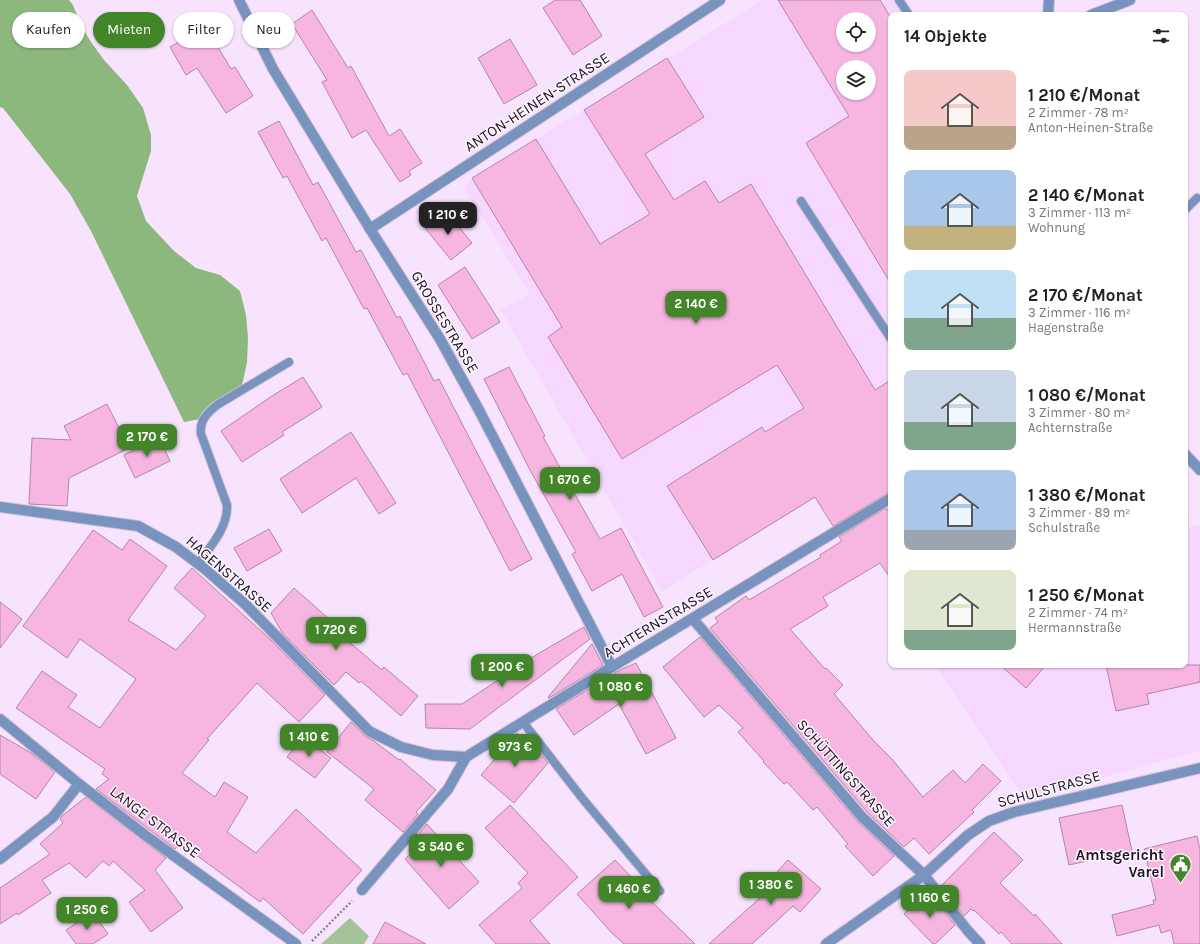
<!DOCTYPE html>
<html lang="de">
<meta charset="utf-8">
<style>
body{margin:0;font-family:Karla,sans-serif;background:#f2f2f2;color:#222;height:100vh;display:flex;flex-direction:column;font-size:15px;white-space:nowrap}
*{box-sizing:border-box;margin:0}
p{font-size:13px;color:#767676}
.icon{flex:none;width:22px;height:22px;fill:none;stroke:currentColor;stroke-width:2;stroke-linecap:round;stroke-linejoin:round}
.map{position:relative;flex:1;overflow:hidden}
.details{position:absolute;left:888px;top:12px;width:300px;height:656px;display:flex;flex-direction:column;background:#fff;border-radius:8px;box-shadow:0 1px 3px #0004}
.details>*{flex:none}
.hud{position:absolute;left:12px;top:12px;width:380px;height:36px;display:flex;gap:8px}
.controls{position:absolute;left:836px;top:12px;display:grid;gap:8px}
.controls a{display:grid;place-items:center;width:40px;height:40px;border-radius:50%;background:#fff;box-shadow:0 1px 3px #0004;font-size:20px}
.price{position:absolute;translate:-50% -34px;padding:0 9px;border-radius:8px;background:#428629;color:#fff;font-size:13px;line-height:26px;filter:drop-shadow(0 1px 2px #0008)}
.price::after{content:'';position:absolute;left:50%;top:24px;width:12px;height:9px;margin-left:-6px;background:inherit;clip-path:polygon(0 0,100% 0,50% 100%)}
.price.on{background:#222;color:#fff}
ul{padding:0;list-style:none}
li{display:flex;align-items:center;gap:12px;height:100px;padding:0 16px}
li span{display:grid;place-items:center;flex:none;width:112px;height:80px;border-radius:8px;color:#555}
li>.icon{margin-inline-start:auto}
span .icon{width:48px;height:48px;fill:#fffc;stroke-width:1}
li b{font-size:17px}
h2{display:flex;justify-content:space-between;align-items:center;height:48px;padding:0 16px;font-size:17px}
.tag{padding:0 14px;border-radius:18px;background:#fff;box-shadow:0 1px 3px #0004;font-size:14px;line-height:36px}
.tag.on{background:#428629;color:#fff}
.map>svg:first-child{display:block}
</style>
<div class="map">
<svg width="1200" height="944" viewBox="0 0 1200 944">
<rect width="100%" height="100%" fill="#f7e3fd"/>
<g fill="#f6d7ff" fill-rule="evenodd">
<path d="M 763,0 L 906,0 L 915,15 L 891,15 L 891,454 L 808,502 L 662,591 L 501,310 L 530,294 L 464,188 L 472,178 L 584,110 ZM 843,19 L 869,19 L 869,45 L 843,45 ZM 843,67 L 869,67 L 869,93 L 843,93 Z"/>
<polygon points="1200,524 1200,751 1024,798 936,666 938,665 1185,665 1185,529"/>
</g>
<polygon fill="#a4c39b" points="350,918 369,936 364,944 321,944"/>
<polygon fill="#8cb87e" points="0,0 69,0 73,5 82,27 91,42 104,60 127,85 143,108 151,135 151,151 137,196 146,221 174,251 196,268 220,275 240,291 246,315 248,338 247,363 242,385 229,400 205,418 184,422 91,231 70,194 3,108 0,107"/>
<g fill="#f7b6e2" stroke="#b386a4" fill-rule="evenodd">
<polygon points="555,0 580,0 602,36 573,55 543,8"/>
<path d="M 778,0 L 880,0 L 891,18 L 891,284 L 806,143 L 849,116 ZM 843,19 L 869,19 L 869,45 L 843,45 ZM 843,67 L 869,67 L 869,93 L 843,93 Z"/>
<polygon points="312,10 348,68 351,66 389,136 400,129 422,163 409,171 411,175 400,182 366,130 352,138 322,82 327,80 292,24"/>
<polygon points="206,27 231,69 235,67 253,96 226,113 197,68 186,75 170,47"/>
<polygon points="510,39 537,85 504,104 478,58"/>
<polygon points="667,58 704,117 645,154 674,200 705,181 719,203 751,184 875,390 891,380 891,491 833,526 815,497 713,560 667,486 762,427 765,432 804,408 777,365 622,459 548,337 562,327 472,178 536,139 600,244 650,214 584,110"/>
<polygon points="279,121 313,185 318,182 356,252 361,250 397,318 400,316 434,381 439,379 532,559 510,571 407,373 403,375 367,308 364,309 326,238 322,241 287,176 283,178 258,132"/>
<polygon points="446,211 472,243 451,260 425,228"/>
<polygon points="465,267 500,322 472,339 438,285"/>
<polygon points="509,367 545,436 543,437 600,539 621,528 663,607 644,617 622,574 592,591 572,554 576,552 530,470 484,379"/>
<polygon points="303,377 322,407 282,432 284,435 242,462 221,431 272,396"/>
<polygon points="107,404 129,448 69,478 67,506 29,504 32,438 71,440 64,426"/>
<polygon points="351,432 396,503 379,514 356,478 302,513 280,479"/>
<polygon points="159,438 170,461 135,478 124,455"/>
<polygon points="886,508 891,515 891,579 880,563 823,597 828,606 790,629 825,669 826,668 843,685 834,694 873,740 892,759 923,797 953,770 965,783 983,764 1001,781 972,810 974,812 929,854 914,838 904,847 867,812 710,628 718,622 715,618 746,596 749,600 821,557 820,555 842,541 839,537"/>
<polygon points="269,529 282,551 247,571 234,548"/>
<polygon points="93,530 122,550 130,539 167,566 128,620 176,650 206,616 174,588 192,568 271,640 325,695 299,722 257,683 207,739 209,740 182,773 215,797 224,782 248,797 227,832 256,853 296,809 362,870 303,934 263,898 260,902 180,843 175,849 96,789 109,779 102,774 105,769 16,708 42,671 77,695 68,707 100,728 136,679 80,639 67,658 23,626"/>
<polygon points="294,588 338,627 335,630 382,670 384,667 418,696 401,716 361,681 359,683 346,672 334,685 283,634 271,613"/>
<polygon points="0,602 22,619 0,648"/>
<polygon points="584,627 590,639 470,729 426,728 425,704 462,704 536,655"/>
<polygon points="700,637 857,821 894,856 873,876 845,846 848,844 817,807 813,810 787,782 784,784 763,762 764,761 738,732 743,728 719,705 704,717 663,667"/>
<polygon points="592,644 603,665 549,698 548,697"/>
<polygon points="636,663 676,738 646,754 619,704 574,735 556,709 620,670"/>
<polygon points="1000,665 1046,665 1026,688"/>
<polygon points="1106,665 1200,665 1200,682 1147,694 1149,704 1116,711"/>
<polygon points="351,722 365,736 374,741 399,760 400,759 436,790 416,812 418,814 403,832 365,800 374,789 327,752"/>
<polygon points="517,733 540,753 548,763 514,803 481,775"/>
<polygon points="0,735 31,753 55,772 36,799 0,774"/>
<polygon points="303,737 331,758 315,778 287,757"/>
<polygon points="86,797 166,858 155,870 183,908 151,932 129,902 145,890 113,861 109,866 103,861 86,878 69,863 42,880 51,893 18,915 17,913 0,924 0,888 50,854 40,844 63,823 60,819 62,816"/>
<polygon points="510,805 578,877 530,921 550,944 496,944 479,925 522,888 518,883 528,873 485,828"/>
<polygon points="1122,805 1132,851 1069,865 1059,818"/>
<polygon points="427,824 479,882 449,909 405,859 419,846 413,841"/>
<polygon points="994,832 1023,860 1000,883 1034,916 1035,914 1062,944 1012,944 1001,932 999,934 974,910 973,911 971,909 964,916 941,886"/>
<polygon points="1197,836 1200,850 1200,944 1174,944 1171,930 1161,933 1159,925 1117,936 1112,915 1154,904 1153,900 1156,900 1144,849"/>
<polygon points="615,860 640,886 638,888 695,944 624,944 611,932 577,894"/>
<polygon points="788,860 821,889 800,912 793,906 752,944 709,944 772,887 767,883"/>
<polygon points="924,895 928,899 932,895 955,925 935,944 933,944 904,914"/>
<polygon points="93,912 108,934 93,944 76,944 66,930"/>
<polygon points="385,922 426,944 373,944"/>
</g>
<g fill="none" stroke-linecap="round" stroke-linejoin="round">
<defs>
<g id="lane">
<polyline points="899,0 909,15"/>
<polyline points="801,201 891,339"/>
<polyline points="1185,210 1197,198"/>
<path d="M 198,564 C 210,547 228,528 227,505 L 201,434 C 199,421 207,413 217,405 L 289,362"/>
<polyline points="523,722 582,798 660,891"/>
</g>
<g id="street">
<polyline points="239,0 273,69 370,229 440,339 480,412 612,667"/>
<polyline points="1048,15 1049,0"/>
<polyline points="1091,15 1130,0"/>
<polyline points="370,229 720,0"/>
<polyline points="1185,454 1200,470"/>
<polyline points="0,507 138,526 176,547 205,569 246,605 369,731 401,747 433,755 466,757"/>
<polyline points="693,619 862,817 924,875 968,931 980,944"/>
<polyline points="0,719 79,784 145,835 296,944"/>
<polyline points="0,859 53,817 79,784"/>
<polyline points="362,890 448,789 466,757 612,667 891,498"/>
<polyline points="826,944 924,875 968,835 989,821 1014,812 1200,768"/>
</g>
</defs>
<use href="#lane" stroke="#d0bdd6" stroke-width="10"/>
<use href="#street" stroke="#d0bdd6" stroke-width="12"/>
<polyline stroke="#8f7f94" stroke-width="2.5" stroke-dasharray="2 2" stroke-linecap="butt" points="312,941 352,901"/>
<use href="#lane" stroke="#7893bd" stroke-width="8"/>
<use href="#street" stroke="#7893bd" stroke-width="10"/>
</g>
<defs>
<symbol id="civic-pin" viewBox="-11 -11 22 30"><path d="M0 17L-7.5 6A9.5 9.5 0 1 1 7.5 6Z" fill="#428629" stroke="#fcf6fe"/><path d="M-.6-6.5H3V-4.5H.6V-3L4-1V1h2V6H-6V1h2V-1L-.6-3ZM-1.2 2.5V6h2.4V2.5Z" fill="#fff"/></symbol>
</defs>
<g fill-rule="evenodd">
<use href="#civic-pin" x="1168" y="852" width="25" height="34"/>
</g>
<g text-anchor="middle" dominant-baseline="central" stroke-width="3" stroke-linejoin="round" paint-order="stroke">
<g font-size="15" fill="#1e1222" stroke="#fcf6fe">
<text transform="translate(537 102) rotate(-33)">ANTON-HEINEN-STRASSE</text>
<text transform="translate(445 322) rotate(59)">GROSSESTRASSE</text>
<text transform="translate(229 574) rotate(41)">HAGENSTRASSE</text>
<text transform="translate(658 622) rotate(-31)">ACHTERNSTRASSE</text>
<text transform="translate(846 773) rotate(48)">SCHÜTTINGSTRASSE</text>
<text transform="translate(1049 789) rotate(-15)">SCHULSTRASSE</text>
<text transform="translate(155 822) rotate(37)">LANGE STRASSE</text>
</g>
<g font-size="15" font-weight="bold" fill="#1e1222" stroke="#fcf6fe" text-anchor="end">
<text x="1164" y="855">Amtsgericht<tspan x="1164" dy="17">Varel</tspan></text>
</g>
</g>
</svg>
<div class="controls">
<a><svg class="icon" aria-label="locate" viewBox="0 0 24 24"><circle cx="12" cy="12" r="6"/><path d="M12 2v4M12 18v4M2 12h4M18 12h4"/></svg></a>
<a><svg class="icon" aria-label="layers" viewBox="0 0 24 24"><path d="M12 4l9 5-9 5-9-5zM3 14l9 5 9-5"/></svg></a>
</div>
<b class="price on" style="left:448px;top:236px">1 210 €</b>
<b class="price" style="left:696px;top:325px">2 140 €</b>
<b class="price" style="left:147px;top:458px">2 170 €</b>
<b class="price" style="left:570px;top:501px">1 670 €</b>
<b class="price" style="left:336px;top:651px">1 720 €</b>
<b class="price" style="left:502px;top:688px">1 200 €</b>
<b class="price" style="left:621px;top:708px">1 080 €</b>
<b class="price" style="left:309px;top:758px">1 410 €</b>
<b class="price" style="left:515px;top:768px">973 €</b>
<b class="price" style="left:441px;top:868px">3 540 €</b>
<b class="price" style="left:771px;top:906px">1 380 €</b>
<b class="price" style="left:629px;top:910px">1 460 €</b>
<b class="price" style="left:930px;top:919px">1 160 €</b>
<b class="price" style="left:87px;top:931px">1 250 €</b>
<div class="hud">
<a class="tag">Kaufen</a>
<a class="tag on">Mieten</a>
<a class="tag">Filter</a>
<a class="tag">Neu</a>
</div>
<section class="details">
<h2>14 Objekte<svg class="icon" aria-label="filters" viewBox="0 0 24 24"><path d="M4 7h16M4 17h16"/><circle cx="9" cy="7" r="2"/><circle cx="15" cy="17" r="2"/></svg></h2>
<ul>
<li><span style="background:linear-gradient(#f6c9c9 70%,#b9a48a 0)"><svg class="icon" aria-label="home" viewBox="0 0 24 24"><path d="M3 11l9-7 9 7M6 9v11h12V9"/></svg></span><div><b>1 210 €/Monat</b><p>2 Zimmer · 78 m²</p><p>Anton-Heinen-Straße</p></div></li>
<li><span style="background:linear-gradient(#a9c7e8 70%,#c2b280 0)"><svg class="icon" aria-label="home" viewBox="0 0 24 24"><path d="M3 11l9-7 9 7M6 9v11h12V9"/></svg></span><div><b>2 140 €/Monat</b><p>3 Zimmer · 113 m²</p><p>Wohnung</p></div></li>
<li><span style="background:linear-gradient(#bfe0f5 60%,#7fa58c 0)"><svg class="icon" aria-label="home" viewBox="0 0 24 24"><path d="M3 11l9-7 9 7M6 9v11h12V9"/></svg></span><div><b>2 170 €/Monat</b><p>3 Zimmer · 116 m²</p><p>Hagenstraße</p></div></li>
<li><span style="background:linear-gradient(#c9d6e8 65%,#7fa58c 0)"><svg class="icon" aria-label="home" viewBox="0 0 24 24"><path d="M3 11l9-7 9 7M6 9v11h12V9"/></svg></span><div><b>1 080 €/Monat</b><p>3 Zimmer · 80 m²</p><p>Achternstraße</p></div></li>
<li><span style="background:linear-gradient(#a9c7e8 75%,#9aa5b1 0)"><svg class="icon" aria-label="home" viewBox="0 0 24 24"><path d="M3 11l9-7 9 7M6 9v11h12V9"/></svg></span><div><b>1 380 €/Monat</b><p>3 Zimmer · 89 m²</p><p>Schulstraße</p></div></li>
<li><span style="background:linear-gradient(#dfe7d0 75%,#7fa58c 0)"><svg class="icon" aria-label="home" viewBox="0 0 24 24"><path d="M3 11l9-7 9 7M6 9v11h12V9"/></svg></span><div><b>1 250 €/Monat</b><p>2 Zimmer · 74 m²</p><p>Hermannstraße</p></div></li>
</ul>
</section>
</div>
